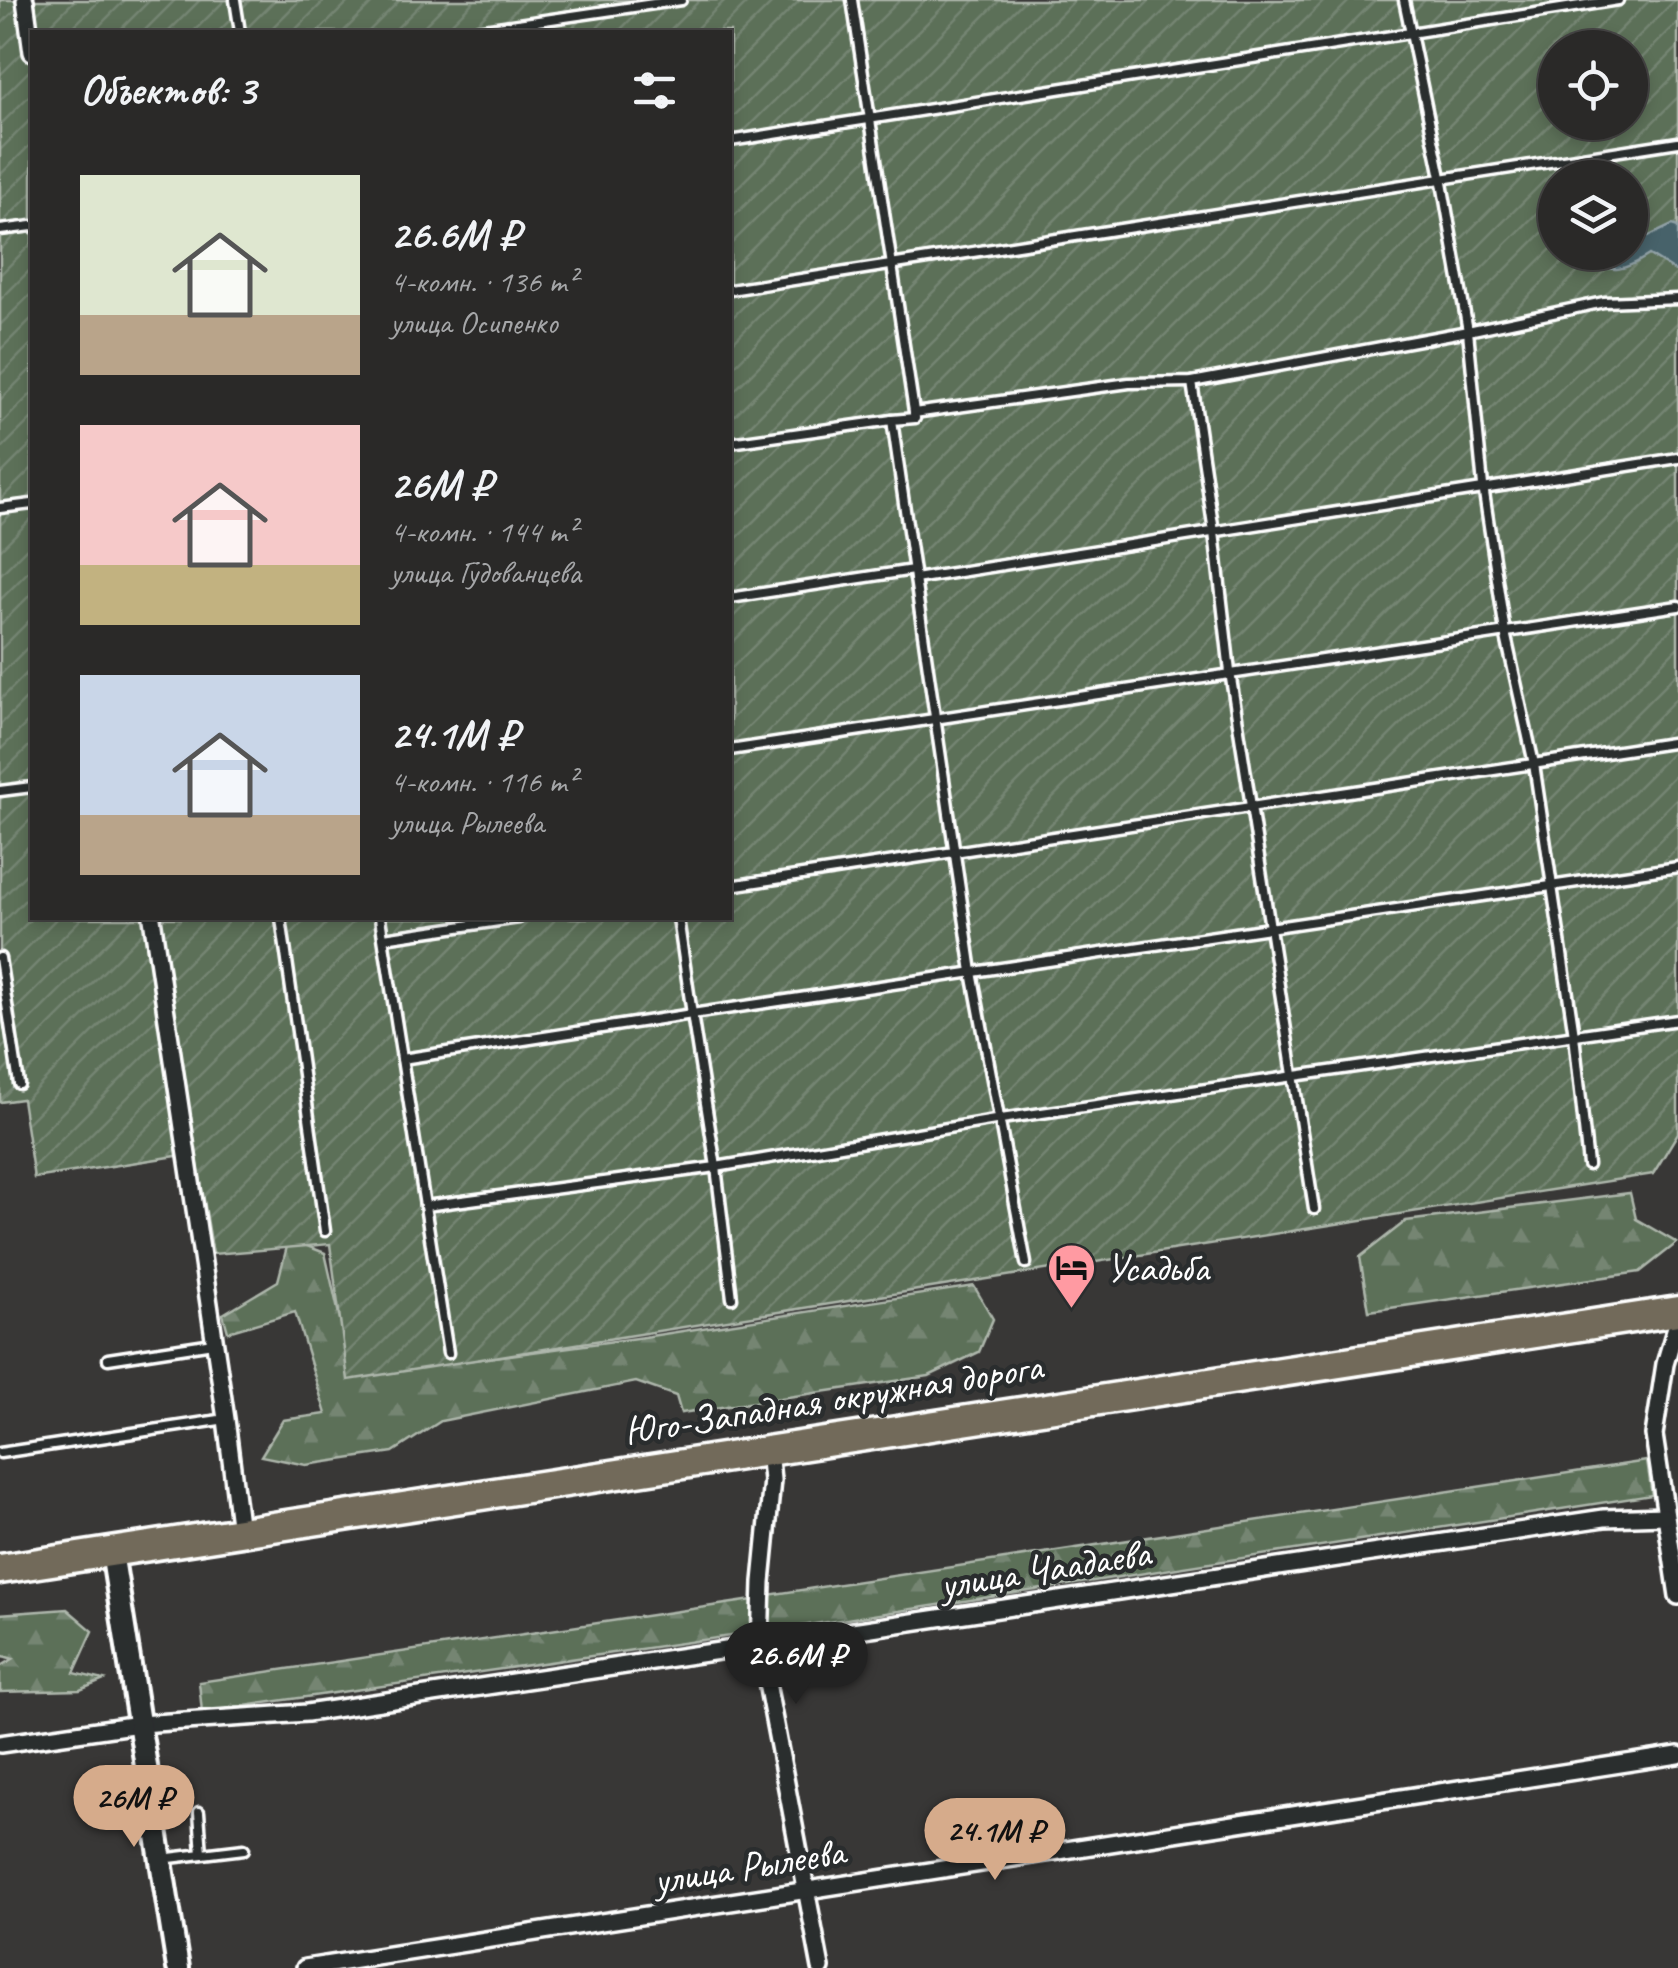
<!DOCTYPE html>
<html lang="ru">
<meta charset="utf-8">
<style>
body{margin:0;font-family:Caveat,sans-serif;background:#363534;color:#f1f3f6;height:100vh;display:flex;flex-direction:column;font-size:38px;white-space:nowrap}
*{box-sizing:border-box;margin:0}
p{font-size:32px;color:#a5a6a8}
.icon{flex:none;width:55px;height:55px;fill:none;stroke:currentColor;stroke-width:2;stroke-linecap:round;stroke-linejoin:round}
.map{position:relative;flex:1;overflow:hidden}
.panel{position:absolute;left:30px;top:30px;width:702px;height:890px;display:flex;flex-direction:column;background:#2a2928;border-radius:0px;box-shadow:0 5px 15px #0003,0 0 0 2px #464545}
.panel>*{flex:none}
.buttons{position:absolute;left:1538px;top:30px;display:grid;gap:20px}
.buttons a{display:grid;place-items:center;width:110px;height:110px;border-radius:50%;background:#2a2928;box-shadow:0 5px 15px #0003,0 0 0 2px #464545;font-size:50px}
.price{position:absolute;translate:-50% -85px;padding:0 22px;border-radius:35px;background:#d6ab8b;color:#111;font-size:32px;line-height:65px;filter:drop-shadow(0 2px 5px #0008)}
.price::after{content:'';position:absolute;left:50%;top:60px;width:30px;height:22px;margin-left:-15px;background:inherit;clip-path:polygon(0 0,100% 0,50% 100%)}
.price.current{background:#222;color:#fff}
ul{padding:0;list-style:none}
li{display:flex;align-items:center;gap:30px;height:250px;padding:0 50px}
li span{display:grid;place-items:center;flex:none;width:280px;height:200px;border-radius:0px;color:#555}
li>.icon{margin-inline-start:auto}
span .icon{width:120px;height:120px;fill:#fffc;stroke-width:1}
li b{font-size:42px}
h2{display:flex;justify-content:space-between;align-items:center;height:120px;padding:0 50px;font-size:42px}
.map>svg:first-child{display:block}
</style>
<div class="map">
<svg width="1678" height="1968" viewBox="0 0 1678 1968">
<defs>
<pattern id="forest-firs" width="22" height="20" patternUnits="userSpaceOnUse" patternTransform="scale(2.5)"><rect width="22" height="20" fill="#5c6f59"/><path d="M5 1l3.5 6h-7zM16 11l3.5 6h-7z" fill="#748572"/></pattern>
<pattern id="garden-furrows" width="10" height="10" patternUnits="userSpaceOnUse" patternTransform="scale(2.5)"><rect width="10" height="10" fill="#5c6f59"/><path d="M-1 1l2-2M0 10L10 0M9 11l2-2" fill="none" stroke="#748572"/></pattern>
</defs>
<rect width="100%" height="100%" fill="#383736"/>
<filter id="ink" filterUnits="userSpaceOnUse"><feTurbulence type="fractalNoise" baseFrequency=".01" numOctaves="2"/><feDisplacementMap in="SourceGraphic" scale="20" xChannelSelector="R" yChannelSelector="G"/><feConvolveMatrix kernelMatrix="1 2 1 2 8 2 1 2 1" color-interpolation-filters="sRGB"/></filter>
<g filter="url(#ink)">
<g fill="url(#forest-firs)" stroke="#aeb7ac" stroke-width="2.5">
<polygon points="1630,1193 1636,1219 1677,1243 1640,1272 1369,1311 1360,1257 1406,1221"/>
<polygon points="289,1239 325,1253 353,1376 644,1337 974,1286 993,1319 979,1352 929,1376 681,1413 676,1396 636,1382 441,1421 393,1452 306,1465 261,1456 283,1420 326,1414 295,1312 228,1332 223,1314 278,1281"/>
<polygon points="1647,1461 1652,1495 769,1631 768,1595"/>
<polygon points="753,1600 752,1633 202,1712 199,1682"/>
<polygon points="67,1609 93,1631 74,1673 104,1680 80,1690 0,1692 0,1667 13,1659 0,1655 0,1614"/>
</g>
<path fill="url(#garden-furrows)" stroke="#aeb7ac" stroke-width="2.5" fill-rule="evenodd" d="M 0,0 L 1678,0 L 1678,1133 L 1653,1174 L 348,1380 L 330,1244 L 213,1254 L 196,1153 L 34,1178 L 22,1099 L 0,1102 ZM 32,32 L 730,32 L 730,918 L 32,918 ZM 1555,48 L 1630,48 L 1630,122 L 1555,122 ZM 1555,178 L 1630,178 L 1630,252 L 1555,252 Z"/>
<path fill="#47626b" stroke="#91a1a6" stroke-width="2.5" d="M 1672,225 L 1678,227 L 1678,270 L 1675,271 L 1649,255 C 1621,273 1612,273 1583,259 L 1593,253 L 1630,252 L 1630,245 Z"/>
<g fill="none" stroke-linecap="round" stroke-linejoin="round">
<defs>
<g id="lane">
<polyline points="235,0 240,32"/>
<polyline points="852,0 915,418 892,420 972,972 1026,1263"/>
<polyline points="1404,0 1441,177 1468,331 1483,486 1505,632 1534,764 1574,1035 1588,1165"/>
<polyline points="463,32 681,0"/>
<polyline points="730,141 1618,0"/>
<polyline points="0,230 32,226"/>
<polyline points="730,290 1678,142"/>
<polyline points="1192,382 1214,532 1230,672 1314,1209"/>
<polyline points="914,413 1129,383 1192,382 1468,331 1604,302 1678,299"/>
<polyline points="730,443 892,420"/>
<polyline points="0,508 32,504"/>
<polyline points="915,579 1678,458"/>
<polyline points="730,598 913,570"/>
<polyline points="730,750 1678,606"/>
<polyline points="0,791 32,787"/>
<polyline points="730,886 1678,742"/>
<polyline points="281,918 325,1231"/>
<polyline points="380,918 448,1353"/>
<polyline points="384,938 519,918"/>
<polyline points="0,958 19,1084"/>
<polyline points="402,1059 692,1014 678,918"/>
<polyline points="425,1206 716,1167 1001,1119 1678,1020"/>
<polyline points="732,1298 716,1167 692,1014 1678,867"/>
<polyline points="108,1359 213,1343"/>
<polyline points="0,1453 226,1419"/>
<polyline points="199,1812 202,1854"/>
<polyline points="161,1859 244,1849"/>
</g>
<g id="street">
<polyline points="25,0 32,52"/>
<polyline points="152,918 226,1419 240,1532"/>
<polyline points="1678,1320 1665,1364 1654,1435 1678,1596"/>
<polyline points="769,1450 772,1480 762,1582 760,1646 821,1968"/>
<polyline points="0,1744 139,1724 307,1713 1604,1518 1664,1516"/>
<polyline points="305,1968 1678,1755"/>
</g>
<polyline id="secondary" points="112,1552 178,1968"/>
<polyline id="highway" points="0,1569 1678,1311"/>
</defs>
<use href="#lane" stroke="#fff" stroke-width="15"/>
<use href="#street" stroke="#fff" stroke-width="22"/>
<use href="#secondary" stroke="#fff" stroke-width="28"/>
<use href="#highway" stroke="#fff" stroke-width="35"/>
<use href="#lane" stroke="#2a2d2e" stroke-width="8"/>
<use href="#street" stroke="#2a2d2e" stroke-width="15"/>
<use href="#secondary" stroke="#2a2d2e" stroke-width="20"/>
<use href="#highway" stroke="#726b5a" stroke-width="28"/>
</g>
</g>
<defs>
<symbol id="hotel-pin" viewBox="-11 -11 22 30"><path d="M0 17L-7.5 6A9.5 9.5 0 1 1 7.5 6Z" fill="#ff9aa2" stroke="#2a2d2e"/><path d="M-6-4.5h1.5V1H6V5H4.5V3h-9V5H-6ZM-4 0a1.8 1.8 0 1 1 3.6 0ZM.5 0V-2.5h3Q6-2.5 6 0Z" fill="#111"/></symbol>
</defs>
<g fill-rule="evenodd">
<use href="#hotel-pin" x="1044" y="1240" width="55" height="75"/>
</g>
<g text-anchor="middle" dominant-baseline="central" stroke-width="9" stroke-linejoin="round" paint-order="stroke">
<g font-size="40" fill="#fff" stroke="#2a2d2e" text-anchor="start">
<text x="1106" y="1268">Усадьба</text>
</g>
<g font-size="40" fill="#fff" stroke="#2a2d2e">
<text transform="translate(833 1399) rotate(-9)">Юго-Западная окружная дорога</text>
<text transform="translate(1045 1569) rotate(-9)">улица Чаадаева</text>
<text transform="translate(749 1866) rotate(-9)">улица Рылеева</text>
</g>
</g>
</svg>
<div class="buttons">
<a><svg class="icon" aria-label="locate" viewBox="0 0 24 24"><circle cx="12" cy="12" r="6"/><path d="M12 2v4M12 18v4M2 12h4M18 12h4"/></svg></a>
<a><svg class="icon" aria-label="layers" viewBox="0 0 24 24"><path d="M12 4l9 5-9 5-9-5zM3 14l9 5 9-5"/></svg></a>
</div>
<b class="price current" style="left:796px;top:1707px">26.6M ₽</b>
<b class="price" style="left:134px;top:1850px">26M ₽</b>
<b class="price" style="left:995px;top:1883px">24.1M ₽</b>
<section class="panel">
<h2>Объектов: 3<svg class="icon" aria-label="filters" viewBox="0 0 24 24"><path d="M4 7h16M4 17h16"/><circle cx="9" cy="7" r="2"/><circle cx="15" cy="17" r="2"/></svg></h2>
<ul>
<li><span style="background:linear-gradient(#dfe7d0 70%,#b9a48a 0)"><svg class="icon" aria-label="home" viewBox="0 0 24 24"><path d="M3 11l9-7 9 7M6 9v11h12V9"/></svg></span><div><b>26.6M ₽</b><p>4-комн. · 136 m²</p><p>улица Осипенко</p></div></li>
<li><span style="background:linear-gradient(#f6c9c9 70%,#c2b280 0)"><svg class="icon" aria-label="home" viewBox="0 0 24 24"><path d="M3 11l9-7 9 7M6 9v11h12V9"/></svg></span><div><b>26M ₽</b><p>4-комн. · 144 m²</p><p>улица Гудованцева</p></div></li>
<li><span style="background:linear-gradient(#c9d6e8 70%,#b9a48a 0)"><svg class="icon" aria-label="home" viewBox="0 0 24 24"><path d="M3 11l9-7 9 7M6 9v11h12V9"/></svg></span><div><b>24.1M ₽</b><p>4-комн. · 116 m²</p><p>улица Рылеева</p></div></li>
</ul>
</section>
</div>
